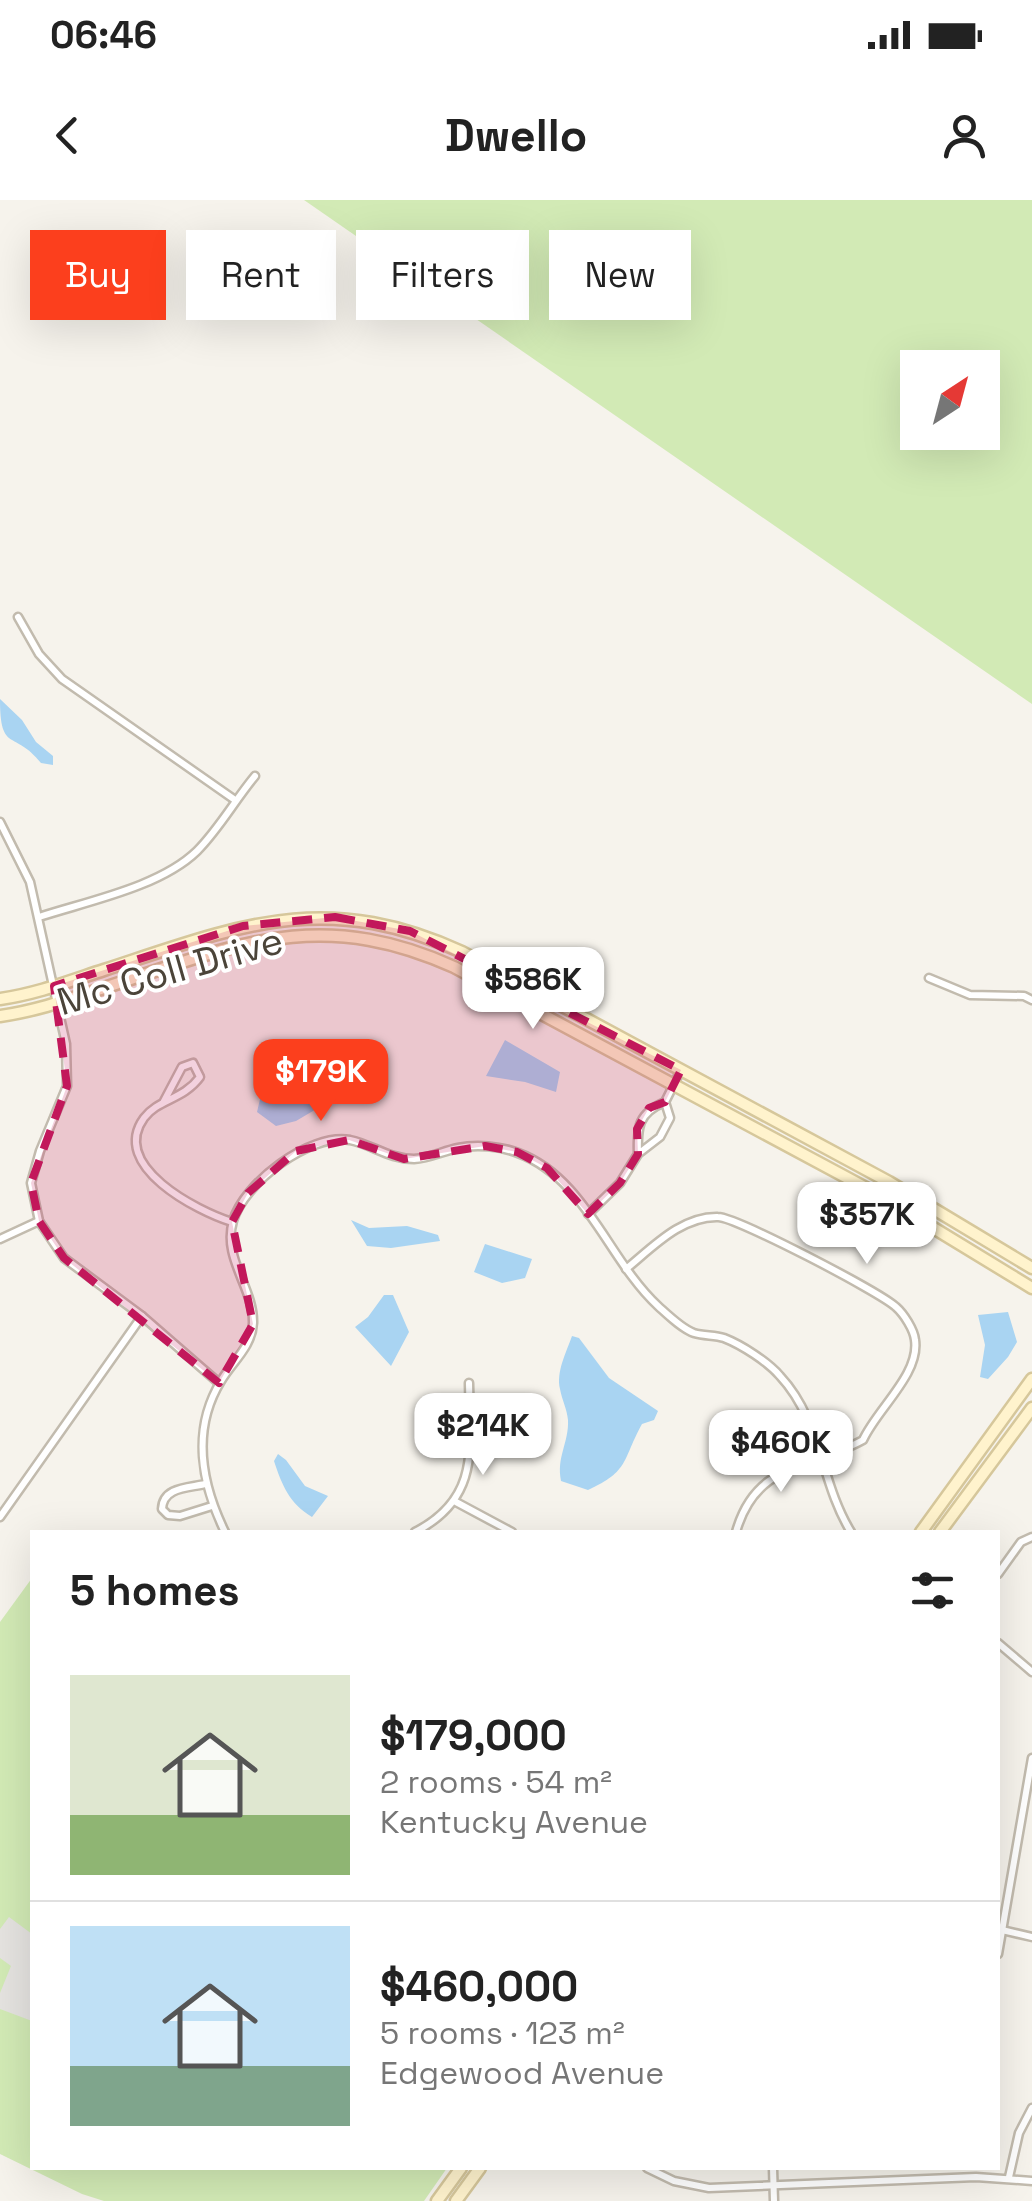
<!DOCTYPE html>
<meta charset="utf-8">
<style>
body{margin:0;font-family:"Space Grotesk",sans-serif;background:#f2f2f2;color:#222;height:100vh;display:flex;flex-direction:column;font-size:38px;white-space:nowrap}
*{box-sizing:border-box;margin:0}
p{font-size:32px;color:#767676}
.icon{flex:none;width:55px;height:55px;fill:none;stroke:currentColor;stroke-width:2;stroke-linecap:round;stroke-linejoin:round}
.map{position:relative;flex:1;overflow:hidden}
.drawer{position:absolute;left:30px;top:1330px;width:970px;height:640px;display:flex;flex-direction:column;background:#fff;border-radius:0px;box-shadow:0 10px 40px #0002}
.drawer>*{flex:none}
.hud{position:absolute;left:30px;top:30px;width:972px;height:90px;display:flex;gap:20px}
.needle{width:65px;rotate:36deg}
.fabs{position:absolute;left:900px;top:150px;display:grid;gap:20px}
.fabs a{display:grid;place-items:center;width:100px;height:100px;border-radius:0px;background:#fff;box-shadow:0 10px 40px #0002;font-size:50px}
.price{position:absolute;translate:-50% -85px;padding:0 22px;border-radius:20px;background:#fff;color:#222;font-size:32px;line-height:65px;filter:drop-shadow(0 2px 5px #0008)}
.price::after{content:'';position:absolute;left:50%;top:60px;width:30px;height:22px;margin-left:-15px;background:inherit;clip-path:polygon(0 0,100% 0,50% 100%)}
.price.selected{background:#fc3f1d;color:#fff}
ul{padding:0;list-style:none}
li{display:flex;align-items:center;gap:30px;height:250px;padding:0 40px}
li+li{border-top:2px solid #e0e0e0}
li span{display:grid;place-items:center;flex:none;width:280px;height:200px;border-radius:0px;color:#555}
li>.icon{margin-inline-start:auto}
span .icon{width:120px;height:120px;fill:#fffc;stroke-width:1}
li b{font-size:42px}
h2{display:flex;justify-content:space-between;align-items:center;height:120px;padding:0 40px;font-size:42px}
.pill{padding:0 35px;border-radius:0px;background:#fff;box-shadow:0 10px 40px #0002;font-size:35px;line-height:90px}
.pill.selected{background:#fc3f1d;color:#fff}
.status{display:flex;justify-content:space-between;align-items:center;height:70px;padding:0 50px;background:#fff;direction:ltr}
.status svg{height:28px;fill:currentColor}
header{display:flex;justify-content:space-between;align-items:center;height:130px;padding:0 40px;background:#fff;font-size:45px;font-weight:800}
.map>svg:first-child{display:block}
</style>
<div class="status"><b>06:46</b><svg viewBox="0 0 49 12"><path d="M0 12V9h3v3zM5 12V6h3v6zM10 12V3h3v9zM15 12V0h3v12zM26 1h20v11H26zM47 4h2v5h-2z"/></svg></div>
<header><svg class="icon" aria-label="back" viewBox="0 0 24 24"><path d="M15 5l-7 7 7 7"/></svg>Dwello<svg class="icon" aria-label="person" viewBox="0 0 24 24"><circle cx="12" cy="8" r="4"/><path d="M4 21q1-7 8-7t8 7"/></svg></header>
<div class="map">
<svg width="1032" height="2001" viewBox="0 0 1032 2001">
<rect width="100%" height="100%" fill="#f6f3ec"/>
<g fill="#d2eab5" fill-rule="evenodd">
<path d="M 304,0 L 1032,0 L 1032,504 ZM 918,168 L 982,168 L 982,232 L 918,232 Z"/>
<polygon points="32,1378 32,1968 447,1968 424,2001 104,2001 82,1994 0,1954 0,1422"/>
</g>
<polygon fill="#e5e3e0" points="9,1717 32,1734 32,1821 0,1809 0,1793 11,1766 0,1758 0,1729"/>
<g fill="#a9d4f2">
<path d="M 0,499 L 22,520 L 36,542 L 53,556 L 53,565 L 41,563 C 14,529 0,554 0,499 Z"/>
<polygon points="505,840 560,872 556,892 525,882 486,876"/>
<polygon points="264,882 295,899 316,903 318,908 296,921 276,926 257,912"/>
<polygon points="351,1020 369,1028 407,1026 438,1035 440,1041 391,1048 367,1046"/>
<polygon points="485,1044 532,1059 525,1078 502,1083 474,1072"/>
<polygon points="384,1095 393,1095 409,1132 391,1166 355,1127 368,1117"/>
<polygon points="1008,1112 1017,1142 1008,1157 988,1179 980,1177 985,1145 978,1115"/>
<path d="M 572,1136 L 579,1138 L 609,1178 L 658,1211 L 654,1220 L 642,1224 C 622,1260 630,1271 588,1290 L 561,1281 C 556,1257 569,1243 568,1220 C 567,1209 562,1200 560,1189 C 556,1172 566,1153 572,1136 Z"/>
<path d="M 278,1254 L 286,1260 L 305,1286 L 328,1296 L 312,1317 C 289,1303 282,1285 274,1261 Z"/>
</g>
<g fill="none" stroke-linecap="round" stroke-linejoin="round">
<defs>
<g id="street">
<polyline points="18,417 39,454 62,479 235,600"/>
<polyline points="0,622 30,682 66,844 67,886 40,951 31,983 39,1021 64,1058 142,1116 219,1183"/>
<path d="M 39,717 C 88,701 160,687 197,651 C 219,629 235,600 255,576"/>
<polyline points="929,778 970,795 1024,796 1032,800"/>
<polyline points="665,902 681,870"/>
<path d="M 163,903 L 182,867 L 193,863 L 200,877 C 183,900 158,899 144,918 C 109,966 197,1011 232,1022"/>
<path d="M 588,1014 L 620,983 L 638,954 L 660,937 L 670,918 L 665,902 C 638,913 637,927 638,954"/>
<polyline points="0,1039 39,1021"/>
<path d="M 626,1069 C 652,1048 681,1016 718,1017 C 736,1017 880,1092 896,1107 C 904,1114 914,1130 915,1140 C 920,1174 877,1209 863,1240 C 811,1269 756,1261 736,1332"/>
<path d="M 205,1284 C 188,1288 163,1287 162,1309 L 168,1315 L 180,1316 L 212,1306"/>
<polyline points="456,1302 512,1332"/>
<polyline points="0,1317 142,1116"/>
<path d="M 225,1332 C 202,1285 191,1230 221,1181 C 232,1162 252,1147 253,1123 C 254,1088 222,1058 233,1021 C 244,983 309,933 350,940 C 373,945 389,959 414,959 C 430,958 443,951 458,948 C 476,944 500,946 518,953 C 586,978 608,1060 658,1106 C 668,1115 682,1129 694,1133 C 704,1136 715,1135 724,1138 C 742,1145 768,1162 780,1176 C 822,1221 820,1282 851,1332"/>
<path d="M 415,1332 C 481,1298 470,1247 469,1183"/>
<polyline points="998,1374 1021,1342 1032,1337"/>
<polyline points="998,1443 1032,1472"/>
<polyline points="1002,1730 1032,1737"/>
<polyline points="998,1754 1032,1558"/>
<polyline points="647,1968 674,1981 709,1988 976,1977 1032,1981"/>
<polyline points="773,1968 774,2001"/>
<polyline points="1009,1977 1019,1933 1032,1908"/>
</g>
<g id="secondary">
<path d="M 0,799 C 36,794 70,781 104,770 C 238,726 324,689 462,752 L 889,982 L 1032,1068"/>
<path d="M 0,816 C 36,811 70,799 104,788 C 235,745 319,706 454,767 L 881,996 L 1032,1088"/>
<polyline points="921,1332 1032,1179"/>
<polyline points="940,1332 1032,1208"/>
<polyline points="437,2001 461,1968"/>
<polyline points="456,2001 480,1968"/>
</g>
</defs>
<use href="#street" stroke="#c2bbae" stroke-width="11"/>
<use href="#secondary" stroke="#d6c79b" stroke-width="15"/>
<use href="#street" stroke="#fff" stroke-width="6"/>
<use href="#secondary" stroke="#fff3cd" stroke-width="10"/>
</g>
<path fill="#c2185b" fill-opacity="0.2" stroke="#c2185b" stroke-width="8" stroke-dasharray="20 12" stroke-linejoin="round" d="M 335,717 L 410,731 L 681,870 L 665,902 L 649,908 L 637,929 L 638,954 L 620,983 L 588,1014 L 547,968 L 517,952 L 485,946 L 404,959 L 349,940 L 296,951 L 248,993 L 232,1022 L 253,1124 L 219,1183 L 64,1058 L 39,1021 L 31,983 L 67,886 L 54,786 L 243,726 Z"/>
<g text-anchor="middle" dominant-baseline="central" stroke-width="8" stroke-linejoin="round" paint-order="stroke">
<g font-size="38" fill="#4b4439" stroke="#fff">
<text transform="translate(170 771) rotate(-16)">Mc Coll Drive</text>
</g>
</g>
</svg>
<div class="fabs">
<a><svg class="needle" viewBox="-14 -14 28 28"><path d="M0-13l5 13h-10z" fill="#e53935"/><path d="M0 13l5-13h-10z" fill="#767676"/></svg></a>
</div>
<b class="price" style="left:533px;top:832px">$586K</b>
<b class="price selected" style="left:321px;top:924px">$179K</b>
<b class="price" style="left:867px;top:1067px">$357K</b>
<b class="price" style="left:483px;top:1278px">$214K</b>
<b class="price" style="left:781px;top:1295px">$460K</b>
<div class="hud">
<a class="pill selected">Buy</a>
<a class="pill">Rent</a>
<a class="pill">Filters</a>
<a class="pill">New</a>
</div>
<section class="drawer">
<h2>5 homes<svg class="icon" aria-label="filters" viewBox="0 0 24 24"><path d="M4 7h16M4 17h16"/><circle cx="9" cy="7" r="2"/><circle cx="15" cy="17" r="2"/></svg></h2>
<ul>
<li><span style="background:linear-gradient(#dfe7d0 70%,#8fb573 0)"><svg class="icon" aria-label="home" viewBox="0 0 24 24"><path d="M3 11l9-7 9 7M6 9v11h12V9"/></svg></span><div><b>$179,000</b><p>2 rooms · 54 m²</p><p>Kentucky Avenue</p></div></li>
<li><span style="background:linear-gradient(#bfe0f5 70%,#7fa58c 0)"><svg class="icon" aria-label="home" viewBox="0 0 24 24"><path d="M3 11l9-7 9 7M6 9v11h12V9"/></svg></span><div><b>$460,000</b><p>5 rooms · 123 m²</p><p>Edgewood Avenue</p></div></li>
</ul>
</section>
</div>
